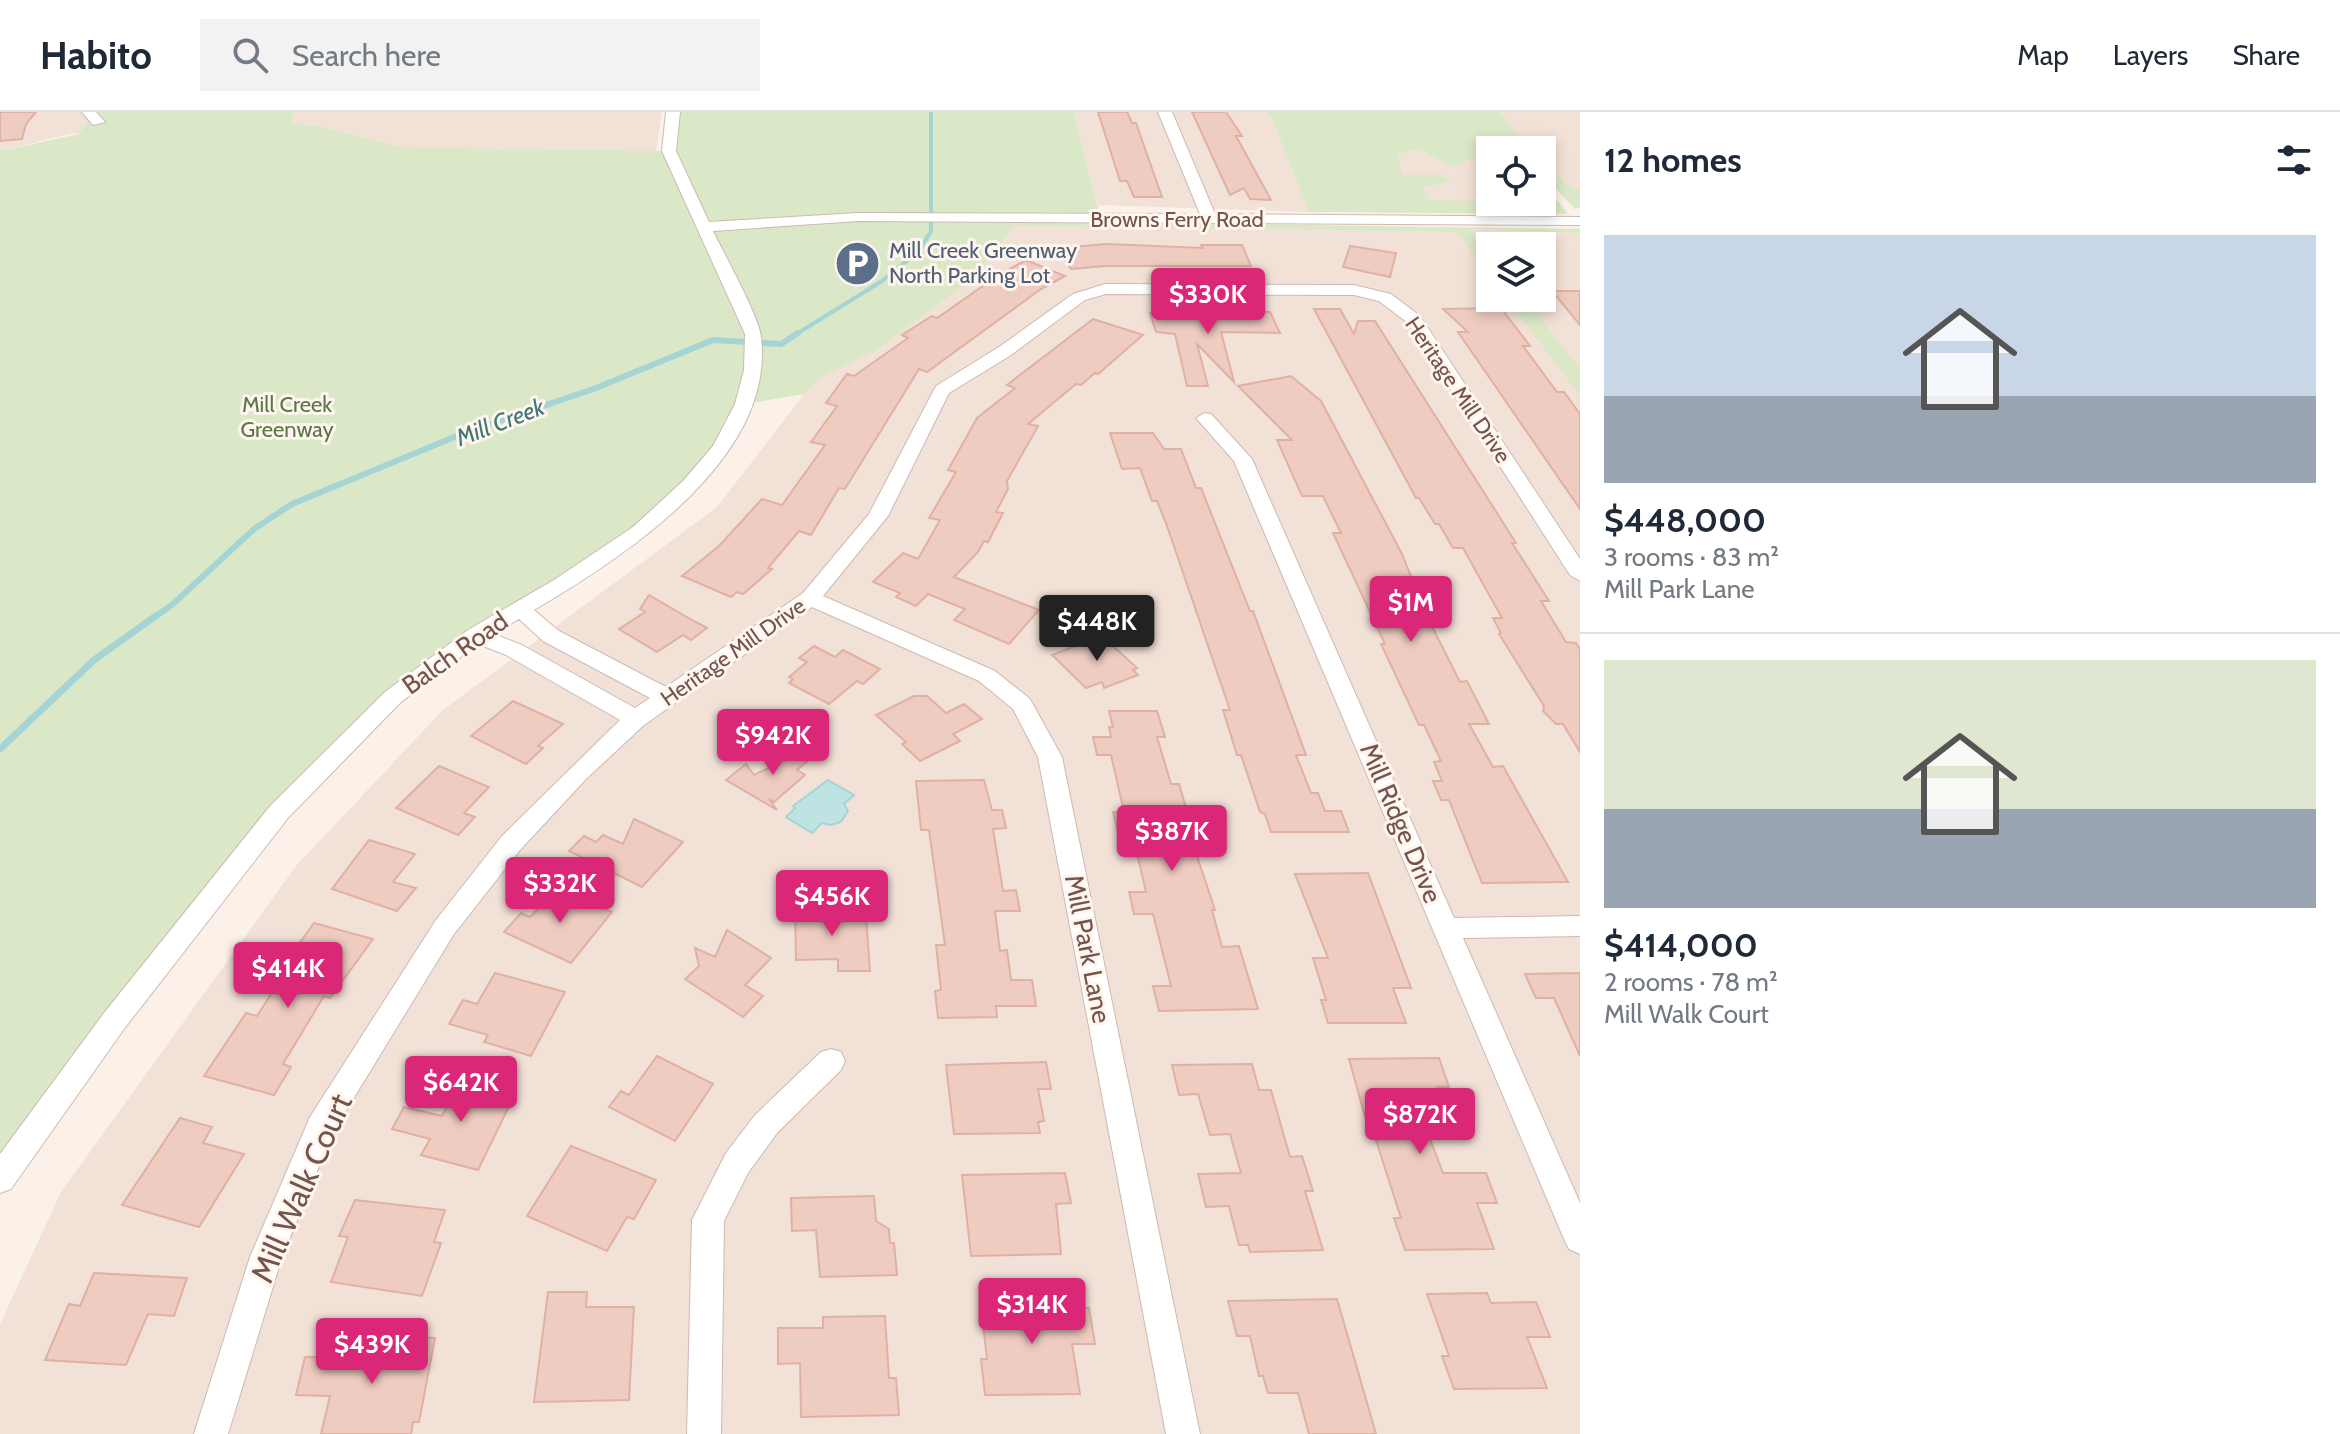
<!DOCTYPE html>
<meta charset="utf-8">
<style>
body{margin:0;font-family:Cabin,sans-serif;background:#f2f2f3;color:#1f2937;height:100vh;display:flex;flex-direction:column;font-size:30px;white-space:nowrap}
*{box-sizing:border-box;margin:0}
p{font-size:26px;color:#747a83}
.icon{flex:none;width:44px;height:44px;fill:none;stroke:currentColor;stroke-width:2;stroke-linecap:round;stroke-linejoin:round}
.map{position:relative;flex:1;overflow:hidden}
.sheet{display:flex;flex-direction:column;background:#fff;width:760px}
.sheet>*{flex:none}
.tools{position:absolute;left:1476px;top:24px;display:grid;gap:16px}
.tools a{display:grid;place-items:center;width:80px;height:80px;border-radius:0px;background:#fff;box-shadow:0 4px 12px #0003;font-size:40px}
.price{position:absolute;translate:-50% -68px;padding:0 18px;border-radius:8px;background:#db2777;color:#fff;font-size:26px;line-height:52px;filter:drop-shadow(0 2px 4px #0008)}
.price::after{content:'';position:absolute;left:50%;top:48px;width:24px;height:18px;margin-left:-12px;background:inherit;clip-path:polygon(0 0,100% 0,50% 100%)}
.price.current{background:#222;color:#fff}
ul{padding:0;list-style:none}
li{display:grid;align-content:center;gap:16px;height:424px;padding:0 24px}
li+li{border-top:2px solid #e0e1e3}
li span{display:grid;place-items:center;height:248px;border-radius:0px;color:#555}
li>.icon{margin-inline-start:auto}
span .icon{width:144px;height:144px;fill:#fffc;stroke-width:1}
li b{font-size:34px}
h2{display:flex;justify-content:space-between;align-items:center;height:96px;padding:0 24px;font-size:34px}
header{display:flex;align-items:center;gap:48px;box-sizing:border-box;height:112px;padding:0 40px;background:#fff;border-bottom:2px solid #e0e1e3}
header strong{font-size:38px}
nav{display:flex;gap:44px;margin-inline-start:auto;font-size:28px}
.search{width:560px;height:72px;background:#f2f2f3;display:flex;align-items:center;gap:20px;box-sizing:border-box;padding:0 28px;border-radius:0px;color:#747a83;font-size:30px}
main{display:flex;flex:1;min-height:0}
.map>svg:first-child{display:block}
</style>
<header>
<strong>Habito</strong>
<div class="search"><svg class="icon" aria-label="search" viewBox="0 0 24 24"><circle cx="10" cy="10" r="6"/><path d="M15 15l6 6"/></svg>Search here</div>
<nav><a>Map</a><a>Layers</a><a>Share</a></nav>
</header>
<main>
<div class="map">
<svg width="1580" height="1322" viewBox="0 0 1580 1322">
<rect width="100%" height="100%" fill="#fbf1e8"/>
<g fill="#f2e1d7">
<polygon points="0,0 138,0 93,24 73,21 0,39"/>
<polygon points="282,0 662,0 656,39 400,35 327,16 289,21"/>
<polygon points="1074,0 1265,0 1272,7 1309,100 1098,93"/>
<polygon points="1500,0 1580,0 1580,78 1568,73 1542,48 1542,38 1529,35"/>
<polygon points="1418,37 1455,56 1471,47 1490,42 1490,90 1430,88 1423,75 1451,70 1442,63 1402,64 1398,43"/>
<polygon points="1014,114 1457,120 1490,164 1490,186 1506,186 1580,285 1580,1322 0,1322 0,1212 61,1080 296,754 443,598 717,395 816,267 976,164"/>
<polygon points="1470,117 1580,121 1580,256 1525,186 1542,186 1542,134 1490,134 1490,142"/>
</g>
<g fill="#dae8c7">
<polygon points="95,0 294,0 290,11 327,16 401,35 668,39 673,0 1074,0 1101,107 1016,109 1580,117 1580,121 1471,117 1490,142 1490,164 1457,120 1014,114 976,164 875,239 817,267 805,282 744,292 721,336 640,419 393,585 279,700 0,1067 0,39 79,22"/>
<polygon points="1265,0 1500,0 1531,38 1490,38 1490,42 1471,47 1455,56 1418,37 1398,43 1402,63 1443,63 1452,70 1423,75 1430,88 1542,90 1542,88 1556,87 1568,102 1309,100 1272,7"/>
<polygon points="1542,48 1568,73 1580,78 1580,95 1575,97 1542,62"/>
<polygon points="1506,186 1525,186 1580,256 1580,285"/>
</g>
<polygon fill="#bee3e3" stroke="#a5d4d4" stroke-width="2" points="828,668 854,683 844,692 848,699 841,710 831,713 822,711 812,721 786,705 795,696 793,694"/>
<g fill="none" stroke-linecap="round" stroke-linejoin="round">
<polyline stroke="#a5d4d4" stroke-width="4" points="795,223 882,169 919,139 931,119 931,0"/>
<polyline stroke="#a5d4d4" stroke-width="6" points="155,505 173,492 254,417 292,392 464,321 596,276 713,228 781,232 798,221"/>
<polyline stroke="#a5d4d4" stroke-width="7" points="0,637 94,548 157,503"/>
</g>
<g fill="#eeccc2" stroke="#e0b1a3" stroke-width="2">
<polygon points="0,0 36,0 26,12 22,27 0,29"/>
<polygon points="1098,0 1127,0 1132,11 1136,11 1162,85 1134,85 1127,69 1120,69"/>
<polygon points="1192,0 1226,0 1242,24 1236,24 1271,88 1250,87 1244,76 1230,83"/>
<polygon points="1106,132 1203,136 1201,133 1242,133 1251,154 1105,154 1071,157 1057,136"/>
<polygon points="1350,134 1396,141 1390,165 1343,155"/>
<polygon points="1026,148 1065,164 1041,177 927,260 919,257 845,377 839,376 811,423 799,419 768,456 772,457 743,482 737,480 731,485 682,464 719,434 762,387 782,393 825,333 811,330 837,294 826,291 847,262 854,264 908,226 902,223 932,204 937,206 1000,162"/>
<polygon points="1552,179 1580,179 1580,213"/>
<polygon points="1173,193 1193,193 1195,199 1270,200 1280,221 1221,220 1234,270 1197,232 1208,274 1187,274 1175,222 1156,220 1150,201 1175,200"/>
<polygon points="1501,196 1530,234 1523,234 1557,280 1564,280 1580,302 1580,397 1458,220 1468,220 1443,197"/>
<polygon points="1314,197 1340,197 1354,222 1358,209 1375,209 1516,431 1512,431 1549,489 1541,489 1566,530 1576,531 1580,537 1580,640 1563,612 1556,612 1543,599 1544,594 1499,522 1501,521 1493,506 1502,506 1463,436 1453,436 1439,412 1435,412 1419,386 1416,386"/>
<polygon points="1093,207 1143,223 1098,262 1095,261 1081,273 1076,272 1028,312 1038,314 1007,369 1008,377 996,400 1003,401 988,430 984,429 978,440 954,465 1039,498 1009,532 954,508 965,497 928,482 916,494 896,485 900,481 873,470 903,441 918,447 940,408 929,406 956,360 948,358 977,306 1015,276 1007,273"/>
<polygon points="1291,264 1321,289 1402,442 1412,467 1408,467 1460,570 1467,569 1489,612 1469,612 1493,655 1503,654 1568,770 1482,771 1449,688 1441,688 1433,669 1442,669 1434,650 1441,649 1424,613 1419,613 1381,532 1385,532 1333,421 1341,421 1323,384 1302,384 1277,328 1292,328 1238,274"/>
<polygon points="1110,321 1153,321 1164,337 1181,337 1196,376 1201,376 1250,499 1253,499 1306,643 1296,643 1311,681 1318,681 1325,699 1341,699 1349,720 1271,720 1265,702 1260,700 1241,643 1237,643 1223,598 1230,598 1166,411 1157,389 1152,389 1140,356 1122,357"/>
<polygon points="649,483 692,508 707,516 691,528 683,523 657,540 619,517 645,500 640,497"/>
<polygon points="1102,524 1137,556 1133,558 1138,563 1104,576 1102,570 1086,576 1052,543"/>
<polygon points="814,534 835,545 843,538 880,557 863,572 857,569 829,592 789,571 793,567 789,565 807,550 799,546"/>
<polygon points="914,584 927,584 946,601 964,592 982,607 953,622 960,629 920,649 902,632 906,630 876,603"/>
<polygon points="513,589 563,612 538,634 543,636 526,652 471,624"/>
<polygon points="1109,599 1157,599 1165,625 1157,625 1171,672 1179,672 1193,719 1189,720 1215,798 1212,798 1222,835 1239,834 1258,897 1159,899 1153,874 1171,874 1153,802 1134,802 1129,780 1146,780 1132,720 1118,721 1113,700 1124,700 1111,643 1097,643 1093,625 1111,625 1109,615 1113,615"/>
<polygon points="818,632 822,637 797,658 805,663 774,690 769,687 777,698 726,668 746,652 754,663"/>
<polygon points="439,654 489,675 464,701 475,705 458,723 396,696"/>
<polygon points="984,668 992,698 1002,698 1006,716 993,717 1003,779 1016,778 1020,799 995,799 1000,839 1007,838 1011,868 1032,868 1036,894 996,894 997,905 938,906 935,879 941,878 936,833 945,833 929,718 921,718 916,669"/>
<polygon points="634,707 683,730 642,775 569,739 584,724 596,730 603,723 623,732"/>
<polygon points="369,728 415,742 393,770 416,776 397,799 332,777"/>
<polygon points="1368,761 1411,876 1393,876 1406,911 1328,911 1321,888 1326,888 1313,846 1328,846 1295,762"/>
<polygon points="558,776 612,800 571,851 504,820 521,801 530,805"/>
<polygon points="839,796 839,804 866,804 870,859 838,859 838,847 796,848 795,797"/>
<polygon points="314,811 373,827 330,886 324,884 283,952 291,955 274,983 204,964 246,901 257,904 278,871 272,869"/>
<polygon points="727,818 771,846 745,873 763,884 743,905 685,867 699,854 695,836 715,845"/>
<polygon points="495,861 565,880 531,944 484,930 488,923 449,912 463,888 477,892"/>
<polygon points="1580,861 1580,944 1554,886 1536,886 1525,862"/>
<polygon points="657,944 713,972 675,1029 609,995 621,979 629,983"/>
<polygon points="1439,946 1449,975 1437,975 1447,1001 1434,1001 1440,1019 1427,1019 1443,1061 1486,1061 1497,1091 1477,1091 1494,1137 1405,1138 1394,1106 1401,1106 1373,1019 1369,1019 1349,947"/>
<polygon points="1046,950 1051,977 1038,977 1044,1009 1038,1010 1040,1021 954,1022 946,953"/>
<polygon points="1252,952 1259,978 1271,978 1290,1045 1302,1044 1313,1079 1305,1079 1323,1138 1250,1140 1248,1133 1239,1133 1229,1094 1206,1095 1198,1062 1241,1061 1230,1022 1210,1023 1198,982 1179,983 1172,953"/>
<polygon points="462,966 516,980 478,1058 421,1043 430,1027 392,1017 404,995 442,1004"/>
<polygon points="180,1006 212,1015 203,1031 244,1042 199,1115 122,1093"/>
<polygon points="571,1034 656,1068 634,1107 627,1105 607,1139 527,1104"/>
<polygon points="1065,1061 1071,1091 1056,1092 1061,1142 971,1144 962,1063"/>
<polygon points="874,1084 876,1109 889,1117 890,1131 894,1131 897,1163 820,1165 816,1118 792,1119 791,1086"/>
<polygon points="355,1088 445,1098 434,1130 441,1131 422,1184 331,1170 348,1125 339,1124"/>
<polygon points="94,1161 187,1166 174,1204 148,1202 126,1253 45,1248 69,1192 80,1194"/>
<polygon points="548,1180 587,1180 586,1195 634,1195 629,1288 534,1290"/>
<polygon points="1487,1181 1491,1191 1536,1190 1550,1225 1527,1225 1547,1276 1454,1277 1442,1244 1449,1244 1427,1182"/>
<polygon points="1041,1185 1043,1196 1089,1196 1095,1232 1072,1232 1080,1282 985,1283 981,1247 987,1247 980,1186"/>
<polygon points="1337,1187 1376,1322 1309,1322 1298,1281 1268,1281 1263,1264 1259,1264 1250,1224 1237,1224 1228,1189"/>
<polygon points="885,1204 889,1266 896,1266 899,1303 801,1305 800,1251 778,1252 778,1216 823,1216 823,1205"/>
<polygon points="364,1225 435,1226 419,1310 413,1310 411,1322 321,1322 330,1284 296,1283 305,1245 359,1246"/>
</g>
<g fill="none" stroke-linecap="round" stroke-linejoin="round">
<defs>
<g id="minor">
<polygon points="82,0 96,0 105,10 93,13"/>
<path d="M 666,0 L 680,0 L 676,39 L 709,110 L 858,101 L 1200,102 L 1158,0 L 1172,0 L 1215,102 L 1580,105 L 1580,113 L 858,109 L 713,119 C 724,142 759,204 761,225 C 776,347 624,445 534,498 L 559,519 L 666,575 L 803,481 L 869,402 L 936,274 L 999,235 L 1073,182 L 1105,172 L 1354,173 L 1391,182 L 1420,204 L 1580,447 L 1580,469 L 1570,463 L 1408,211 L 1379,189 L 1354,183 L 1106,182 L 1085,188 L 1011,243 L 949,281 L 888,404 L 823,484 L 995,559 L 1030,587 L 1062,645 L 1200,1322 L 1166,1322 L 1038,645 L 1013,597 L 979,569 L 812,495 L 644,613 L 586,667 L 520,738 L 454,822 L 333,1020 L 282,1145 L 228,1322 L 194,1322 L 250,1145 L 310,1005 L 436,808 L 502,724 L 620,608 L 506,543 L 478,532 L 401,590 L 288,706 L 124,917 L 11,1077 L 0,1081 L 0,1042 L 104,901 L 270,694 L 385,580 L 468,518 L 554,468 L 633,415 L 683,369 L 713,334 L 735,292 L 744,258 L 745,222 L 662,39 ZM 519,507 L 543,529 L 650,586 L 635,596 L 522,533 L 494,522 Z"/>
<polygon points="1205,301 1211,302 1252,347 1454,806 1580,804 1580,824 1463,826 1580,1091 1580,1142 1569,1137 1564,1127 1234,349 1196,306"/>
<polygon points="831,937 841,940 845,949 841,958 777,1021 748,1061 724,1109 721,1322 687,1322 692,1108 726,1041 755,1003 821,940"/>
</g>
</defs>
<use href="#minor" stroke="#ceb9b2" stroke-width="2"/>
<use href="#minor" fill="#fff" fill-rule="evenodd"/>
</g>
<defs>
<symbol id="parking-disc" viewBox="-11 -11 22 22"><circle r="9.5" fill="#5c6f8a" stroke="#fef5ee"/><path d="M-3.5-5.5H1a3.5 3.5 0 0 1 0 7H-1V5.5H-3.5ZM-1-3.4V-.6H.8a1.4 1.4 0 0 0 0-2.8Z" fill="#fff"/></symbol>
</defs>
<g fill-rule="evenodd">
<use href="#parking-disc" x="832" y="126" width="51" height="51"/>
</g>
<g text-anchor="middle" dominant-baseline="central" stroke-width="6" stroke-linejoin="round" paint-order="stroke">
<g font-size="22" fill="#73554e" stroke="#fef5ee">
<text x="1177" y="107">Browns Ferry Road</text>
<text transform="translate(1458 278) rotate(56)">Heritage Mill Drive</text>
<text transform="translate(733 540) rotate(-35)">Heritage Mill Drive</text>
</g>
<g font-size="22" fill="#4e5e75" stroke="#fef5ee" text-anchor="start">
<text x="889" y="138">Mill Creek Greenway<tspan x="889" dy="25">North Parking Lot</tspan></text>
</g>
<g font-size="22" fill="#5d7847" stroke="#fef5ee">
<text x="287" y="292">Mill Creek<tspan x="287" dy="25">Greenway</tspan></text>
</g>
<g font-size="24" font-style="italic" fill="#427777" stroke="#fef5ee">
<text transform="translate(500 310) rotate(-21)">Mill Creek</text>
</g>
<g font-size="26" fill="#73554e" stroke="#fef5ee">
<text transform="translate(455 541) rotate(-35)">Balch Road</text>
<text transform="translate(1401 711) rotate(67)">Mill Ridge Drive</text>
<text transform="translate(1088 837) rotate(79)">Mill Park Lane</text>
</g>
<g font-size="32" fill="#73554e" stroke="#fef5ee">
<text transform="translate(301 1076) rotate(-66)">Mill Walk Court</text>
</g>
</g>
</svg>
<div class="tools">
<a><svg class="icon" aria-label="locate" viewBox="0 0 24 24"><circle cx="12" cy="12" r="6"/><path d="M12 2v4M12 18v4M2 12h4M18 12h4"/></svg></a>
<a><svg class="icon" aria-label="layers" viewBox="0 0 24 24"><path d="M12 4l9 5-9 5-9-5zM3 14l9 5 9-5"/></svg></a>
</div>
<b class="price" style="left:1208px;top:224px">$330K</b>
<b class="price" style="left:1411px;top:532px">$1M</b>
<b class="price current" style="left:1097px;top:551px">$448K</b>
<b class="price" style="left:773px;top:665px">$942K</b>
<b class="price" style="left:1172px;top:761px">$387K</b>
<b class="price" style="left:560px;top:813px">$332K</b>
<b class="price" style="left:832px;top:826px">$456K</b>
<b class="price" style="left:288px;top:898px">$414K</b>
<b class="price" style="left:461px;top:1012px">$642K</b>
<b class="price" style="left:1420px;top:1044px">$872K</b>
<b class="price" style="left:1032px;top:1234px">$314K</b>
<b class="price" style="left:372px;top:1274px">$439K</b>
</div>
<section class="sheet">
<h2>12 homes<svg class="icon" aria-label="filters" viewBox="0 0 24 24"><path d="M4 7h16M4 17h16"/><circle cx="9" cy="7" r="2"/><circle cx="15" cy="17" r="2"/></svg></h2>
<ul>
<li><span style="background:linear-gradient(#c9d6e8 65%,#9aa5b1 0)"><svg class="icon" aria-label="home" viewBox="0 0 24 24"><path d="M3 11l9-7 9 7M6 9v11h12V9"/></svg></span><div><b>$448,000</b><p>3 rooms · 83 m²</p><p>Mill Park Lane</p></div></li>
<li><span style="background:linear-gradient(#dfe7d0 60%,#9aa5b1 0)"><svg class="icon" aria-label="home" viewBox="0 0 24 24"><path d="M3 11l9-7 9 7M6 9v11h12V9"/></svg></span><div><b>$414,000</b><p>2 rooms · 78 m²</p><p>Mill Walk Court</p></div></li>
</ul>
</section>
</main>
